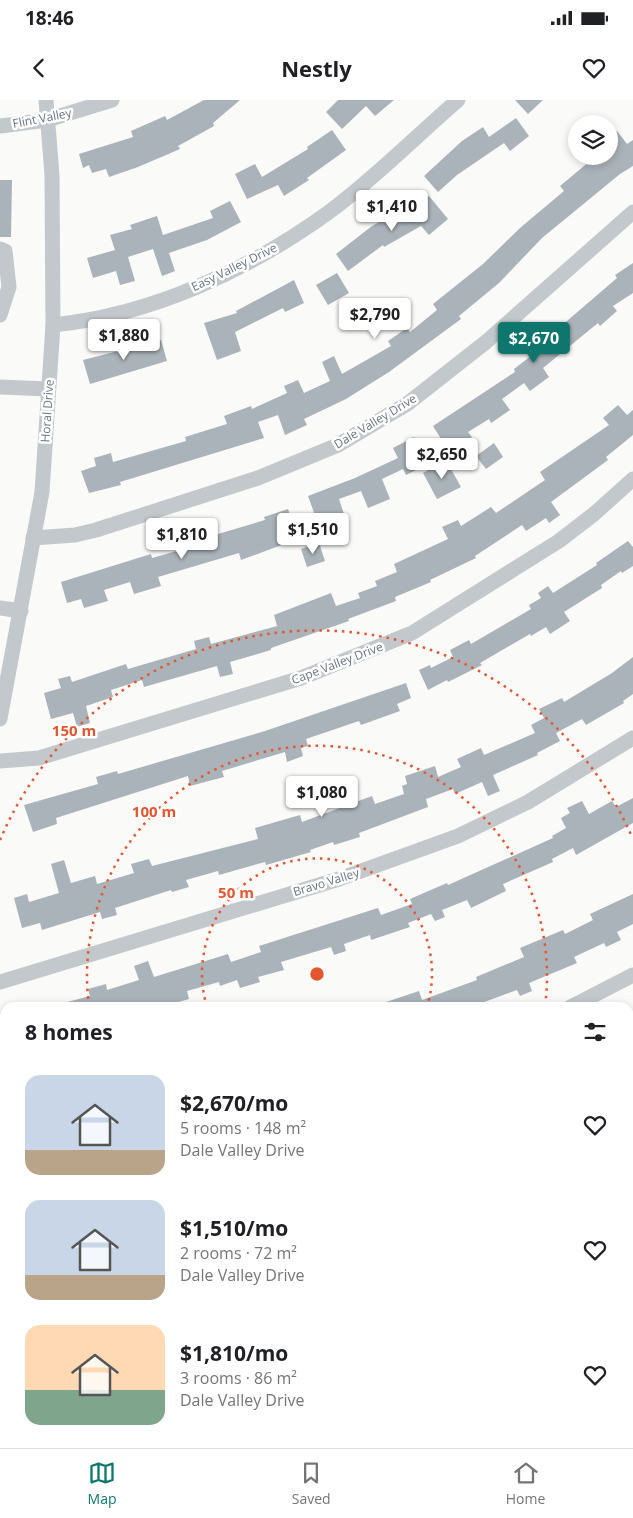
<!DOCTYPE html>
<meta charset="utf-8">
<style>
body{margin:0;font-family:"Open Sans",sans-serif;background:#f2f2f2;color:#202124;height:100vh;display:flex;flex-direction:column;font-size:19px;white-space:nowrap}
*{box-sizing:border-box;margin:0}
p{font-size:16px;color:#757577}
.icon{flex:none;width:28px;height:28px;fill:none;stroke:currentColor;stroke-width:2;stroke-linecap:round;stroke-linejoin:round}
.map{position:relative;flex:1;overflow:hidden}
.side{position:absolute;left:0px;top:902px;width:634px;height:446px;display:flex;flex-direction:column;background:#fff;border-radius:15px 15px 0 0;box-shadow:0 2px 8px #0003}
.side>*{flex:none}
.controls{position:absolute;left:568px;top:15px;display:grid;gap:10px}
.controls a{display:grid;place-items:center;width:50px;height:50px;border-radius:50%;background:#fff;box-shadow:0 2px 8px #0003;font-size:25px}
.price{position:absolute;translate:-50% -42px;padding:0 11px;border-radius:5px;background:#fff;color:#222;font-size:16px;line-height:32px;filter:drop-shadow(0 1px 2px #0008)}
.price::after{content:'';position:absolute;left:50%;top:30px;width:15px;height:11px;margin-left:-8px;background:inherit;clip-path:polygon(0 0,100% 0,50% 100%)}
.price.selected{background:#0f766e;color:#fff}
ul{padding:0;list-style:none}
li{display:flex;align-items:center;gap:15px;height:125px;padding:0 25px}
li span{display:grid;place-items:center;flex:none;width:140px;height:100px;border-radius:15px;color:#555}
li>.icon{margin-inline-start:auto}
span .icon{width:60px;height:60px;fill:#fffc;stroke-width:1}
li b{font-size:21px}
h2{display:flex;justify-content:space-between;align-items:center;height:60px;padding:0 25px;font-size:21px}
.status{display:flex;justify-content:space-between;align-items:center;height:35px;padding:0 25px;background:#fff;direction:ltr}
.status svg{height:14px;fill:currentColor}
header{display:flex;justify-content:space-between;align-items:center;height:65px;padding:0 25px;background:#fff;font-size:22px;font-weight:700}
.tab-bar{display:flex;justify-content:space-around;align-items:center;height:70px;border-top:1px solid #e0e0e0;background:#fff;font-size:14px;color:#757577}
.tab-bar a{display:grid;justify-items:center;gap:2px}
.tab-bar .selected{color:#0f766e}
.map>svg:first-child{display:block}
</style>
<div class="status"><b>18:46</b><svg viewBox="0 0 49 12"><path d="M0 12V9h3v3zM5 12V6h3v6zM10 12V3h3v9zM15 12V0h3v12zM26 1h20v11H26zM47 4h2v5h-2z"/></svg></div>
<header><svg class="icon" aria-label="back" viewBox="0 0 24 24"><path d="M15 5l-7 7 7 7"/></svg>Nestly<svg class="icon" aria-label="heart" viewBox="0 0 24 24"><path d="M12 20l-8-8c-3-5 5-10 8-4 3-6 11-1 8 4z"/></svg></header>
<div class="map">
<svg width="633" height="1348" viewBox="0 0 633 1348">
<rect width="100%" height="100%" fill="#fafaf8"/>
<g fill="#e8e9e9">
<polygon points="633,1231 633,1348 583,1348 582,1344 629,1344 629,1232"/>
<polygon points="0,1263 5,1287 5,1344 18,1344 19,1348 0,1348"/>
<polygon points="61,1344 564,1344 565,1348 62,1348"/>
</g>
<g fill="#aab3b9">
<polygon points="204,0 240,0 213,23 214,26 178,46 180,49 138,67 109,77 106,69 92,73 89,65 83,68 79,54 133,37 131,31 165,16 167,20"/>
<polygon points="338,0 394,0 375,16 366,6 342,29 326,12"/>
<polygon points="515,0 543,0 528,14"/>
<polygon points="516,18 529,36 510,51 504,43 457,75 438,92 424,76 462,41 483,27 489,37"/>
<polygon points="332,30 346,50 307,78 309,80 284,96 278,85 247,99 235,74 255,64 262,77 308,49 307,47"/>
<polygon points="617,31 627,44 633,40 633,66 620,74 542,138 499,183 459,216 461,219 389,272 346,299 304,319 307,325 285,335 278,315 258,322 264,338 120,382 121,385 89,393 81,371 96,366 94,358 111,353 113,362 186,341 185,337 227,324 224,316 251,306 252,309 287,293 284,286 298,280 304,293 330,281 322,262 334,256 342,274 391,246 388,241 407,228 410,232 437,210 433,204 483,164 520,128 564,91 560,86 596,56 609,56 609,37"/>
<polygon points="0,80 12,80 11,137 0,137"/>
<polygon points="429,96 448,119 429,135 421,126 384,147 383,145 348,171 336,154 372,126 392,115 396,123"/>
<polygon points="230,101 241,122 207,140 169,153 175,171 162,176 153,149 128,157 135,181 120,185 116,171 93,178 87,158 115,150 110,135 132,129 130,125 157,116 163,135 213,118 210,111"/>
<polygon points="633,163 633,193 613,206 617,211 600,226 598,223 543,268 549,277 530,291 524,283 502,299 510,310 491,323 489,319 468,332 472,337 449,352 433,326 515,272 514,269 549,242 546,239 617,178 615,175"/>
<polygon points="337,173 349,193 328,205 316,185"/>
<polygon points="294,180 304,203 285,212 283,208 235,232 241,251 217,260 204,223 237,213 236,211"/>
<polygon points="161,240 167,261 90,284 83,260"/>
<polygon points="618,305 627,315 633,310 633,335 606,357 608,360 551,402 560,415 549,423 546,418 526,431 522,425 475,456 476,458 430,480 431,482 395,497 396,501 348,519 349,521 271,548 271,550 230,562 233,574 220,577 217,566 144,587 142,580 111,590 113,597 86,606 90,623 77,627 73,613 51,619 44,593 61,588 58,579 70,576 72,582 126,564 128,569 196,549 194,541 209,537 211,544 277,526 274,515 331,493 336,506 360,498 358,493 377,486 375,481 397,472 394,464 448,439 442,427 458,420 461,426 491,407 496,413 545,380 540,372 609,325 603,318"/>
<polygon points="414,337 428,364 406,375 403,369 382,379 390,399 368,408 361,391 339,399 346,420 335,424 331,413 316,418 308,396 355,378 398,358 393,348"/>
<polygon points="494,343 503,357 486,369 476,356"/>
<polygon points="446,360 461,387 437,399 423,373"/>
<polygon points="288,409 298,439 241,460 239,453 158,477 161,486 134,494 130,482 104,490 108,501 84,508 81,499 67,503 61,482 151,454 152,458 209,442 208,437 265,420 264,417"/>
<polygon points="628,441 633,447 633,466 622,473 621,471 601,485 602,488 564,512 570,521 550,534 546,527 531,536 530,534 480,563 482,565 448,582 447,580 428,590 419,570 430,565 431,568 453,557 450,550 469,540 471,544 531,509 529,505 541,498 538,493 548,486 553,493 597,465 596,463"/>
<polygon points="319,443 325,461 307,467 301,449"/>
<polygon points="633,557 633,594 623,601 624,603 586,625 582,619 556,633 560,641 537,653 538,655 493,675 500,691 488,696 482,682 455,694 453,689 426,699 428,707 359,733 360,737 334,745 333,742 310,750 311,752 266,765 265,762 219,775 218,771 186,780 189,787 172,792 171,790 115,808 117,815 102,819 100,812 42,830 40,823 22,828 14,798 27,794 29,802 59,793 51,764 64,760 71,783 95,776 97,784 134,773 131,764 149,759 152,766 258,739 255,728 300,715 302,722 372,696 375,704 404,694 402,686 407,684 405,676 435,666 438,677 461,667 457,659 481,648 484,655 535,633 531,625 544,618 539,609 562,598 564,602 612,573"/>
<polygon points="406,583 411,598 397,604 400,611 361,625 359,621 306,639 308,646 301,648 303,656 287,662 285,652 222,671 224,677 190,686 188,676 56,718 57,724 33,732 24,705 98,684 96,677 117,671 118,674 265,631"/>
<polygon points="633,698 633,723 576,755 573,748 552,759 553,762 503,784 506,791 471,808 467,800 442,810 445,817 435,821 431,814 408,823 410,827 371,840 370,835 344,844 346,851 334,855 331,847 281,862 284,870 258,877 260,882 240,888 237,880 220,886 219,882 187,891 189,899 158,908 61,908 60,904 90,896 88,889 106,884 107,890 139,880 134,866 148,861 154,877 228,854 231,862 261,852 259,846 378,808 381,815 412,804 410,799 447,783 448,785 553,738 552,736 566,728 561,718 570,713 567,708 582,701 589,714 612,701 616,707"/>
<polygon points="633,794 633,824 617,832 621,840 606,847 604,843 574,857 577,863 529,883 532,891 520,896 517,890 468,908 377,908 377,905 419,891 422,900 477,880 476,877 524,857 520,848 563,830 565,834 593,820 590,814"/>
</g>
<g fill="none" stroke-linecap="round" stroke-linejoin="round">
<g stroke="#c3c8cc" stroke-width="15">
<polyline points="0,26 47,20 112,0"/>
<polyline points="0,149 5,151 9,187 0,215"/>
<path d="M 53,225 C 152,215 249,170 329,112 C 374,79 415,37 458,0"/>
<polyline points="0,287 48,289"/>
<polyline points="33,438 75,435 96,430 258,378 338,345 407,304 486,242 633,112"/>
<polyline points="0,508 21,511"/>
<polyline points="0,619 42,392 53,225 52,75 46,0"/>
<polyline points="0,661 39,658 301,578 412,533 559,441 594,414 633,379"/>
<polyline points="0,882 339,779 458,736 528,702 633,638"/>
<polyline points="569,908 633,875"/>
<polyline points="629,1019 633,1017"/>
<polyline points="0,1092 5,1091"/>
<polyline points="629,1136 633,1134"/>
<polyline points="0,1161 5,1195"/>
<polyline points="629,1224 633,1223"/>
<polyline points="629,1243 633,1257"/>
<polyline points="0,1245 5,1244"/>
<polyline points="629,1328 633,1326"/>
<polyline points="39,1344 40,1348"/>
<polyline points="92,1344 93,1348"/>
<polyline points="284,1344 285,1348"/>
<polyline points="335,1344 336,1348"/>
<polyline points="382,1344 383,1348"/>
<polyline points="434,1344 435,1348"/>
<polyline points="542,1344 543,1348"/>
<polyline points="594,1344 595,1348"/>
</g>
</g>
<g fill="none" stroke="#e4572e" stroke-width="2.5" stroke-dasharray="2.5 5">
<path d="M207 907A115 115 0 1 1 427 907"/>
<path d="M89 906A230 230 0 1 1 545 906"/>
<path d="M0 740A344 344 0 0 1 632 737"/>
</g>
<g text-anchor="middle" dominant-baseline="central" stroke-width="5" stroke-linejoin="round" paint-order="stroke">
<g font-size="12" fill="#657683" stroke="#fff">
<text transform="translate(42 18) rotate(-11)">Flint Valley</text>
<text transform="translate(234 167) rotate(-26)">Easy Valley Drive</text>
<text transform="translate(47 311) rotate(-86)">Horal Drive</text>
<text transform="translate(375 321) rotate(-31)">Dale Valley Drive</text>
<text transform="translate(337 563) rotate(-21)">Cape Valley Drive</text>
<text transform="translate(326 782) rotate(-17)">Bravo Valley</text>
</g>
</g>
<circle cx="317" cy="874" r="8" fill="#e4572e" stroke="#fff" stroke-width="2.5"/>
<g font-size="15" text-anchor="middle" font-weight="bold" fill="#e4572e" stroke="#fff" stroke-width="5" stroke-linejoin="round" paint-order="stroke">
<text x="74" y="636">150 m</text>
<text x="154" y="717">100 m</text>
<text x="236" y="798">50 m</text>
</g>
</svg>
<div class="controls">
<a><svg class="icon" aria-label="layers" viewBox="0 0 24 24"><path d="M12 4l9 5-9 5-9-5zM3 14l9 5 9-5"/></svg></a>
</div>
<b class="price" style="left:392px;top:132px">$1,410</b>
<b class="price" style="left:375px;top:240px">$2,790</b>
<b class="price" style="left:124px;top:261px">$1,880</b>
<b class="price selected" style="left:534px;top:264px">$2,670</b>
<b class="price" style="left:442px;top:380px">$2,650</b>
<b class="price" style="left:313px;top:455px">$1,510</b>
<b class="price" style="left:182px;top:460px">$1,810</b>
<b class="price" style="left:322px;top:718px">$1,080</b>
<section class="side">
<h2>8 homes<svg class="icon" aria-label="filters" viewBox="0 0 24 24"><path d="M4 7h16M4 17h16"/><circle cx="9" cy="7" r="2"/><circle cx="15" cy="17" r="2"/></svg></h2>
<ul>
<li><span style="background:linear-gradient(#c9d6e8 75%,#b9a48a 0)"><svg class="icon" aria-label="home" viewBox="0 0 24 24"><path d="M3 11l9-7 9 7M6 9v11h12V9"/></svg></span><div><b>$2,670/mo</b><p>5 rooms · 148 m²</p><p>Dale Valley Drive</p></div><svg class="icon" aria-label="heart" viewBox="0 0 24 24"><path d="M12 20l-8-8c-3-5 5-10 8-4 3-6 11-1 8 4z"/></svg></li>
<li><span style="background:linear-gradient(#c9d6e8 75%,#b9a48a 0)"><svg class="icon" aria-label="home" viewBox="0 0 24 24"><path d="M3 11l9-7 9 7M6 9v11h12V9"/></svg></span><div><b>$1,510/mo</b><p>2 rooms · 72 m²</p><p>Dale Valley Drive</p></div><svg class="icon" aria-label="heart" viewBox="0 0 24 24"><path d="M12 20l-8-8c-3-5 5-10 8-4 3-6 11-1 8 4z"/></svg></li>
<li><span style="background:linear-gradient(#ffd9b3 65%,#7fa58c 0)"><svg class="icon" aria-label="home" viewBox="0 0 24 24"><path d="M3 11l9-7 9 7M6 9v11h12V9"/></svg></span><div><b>$1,810/mo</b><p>3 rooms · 86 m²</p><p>Dale Valley Drive</p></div><svg class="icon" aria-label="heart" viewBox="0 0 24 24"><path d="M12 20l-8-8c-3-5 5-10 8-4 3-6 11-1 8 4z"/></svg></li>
</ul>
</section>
</div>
<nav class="tab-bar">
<a class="selected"><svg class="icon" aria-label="map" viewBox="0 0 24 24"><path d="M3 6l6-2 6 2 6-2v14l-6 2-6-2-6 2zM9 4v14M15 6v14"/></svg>Map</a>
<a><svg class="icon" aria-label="saved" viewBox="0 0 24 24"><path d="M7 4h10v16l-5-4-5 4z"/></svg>Saved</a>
<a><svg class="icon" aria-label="home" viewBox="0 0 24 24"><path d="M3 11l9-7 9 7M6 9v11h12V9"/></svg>Home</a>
</nav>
